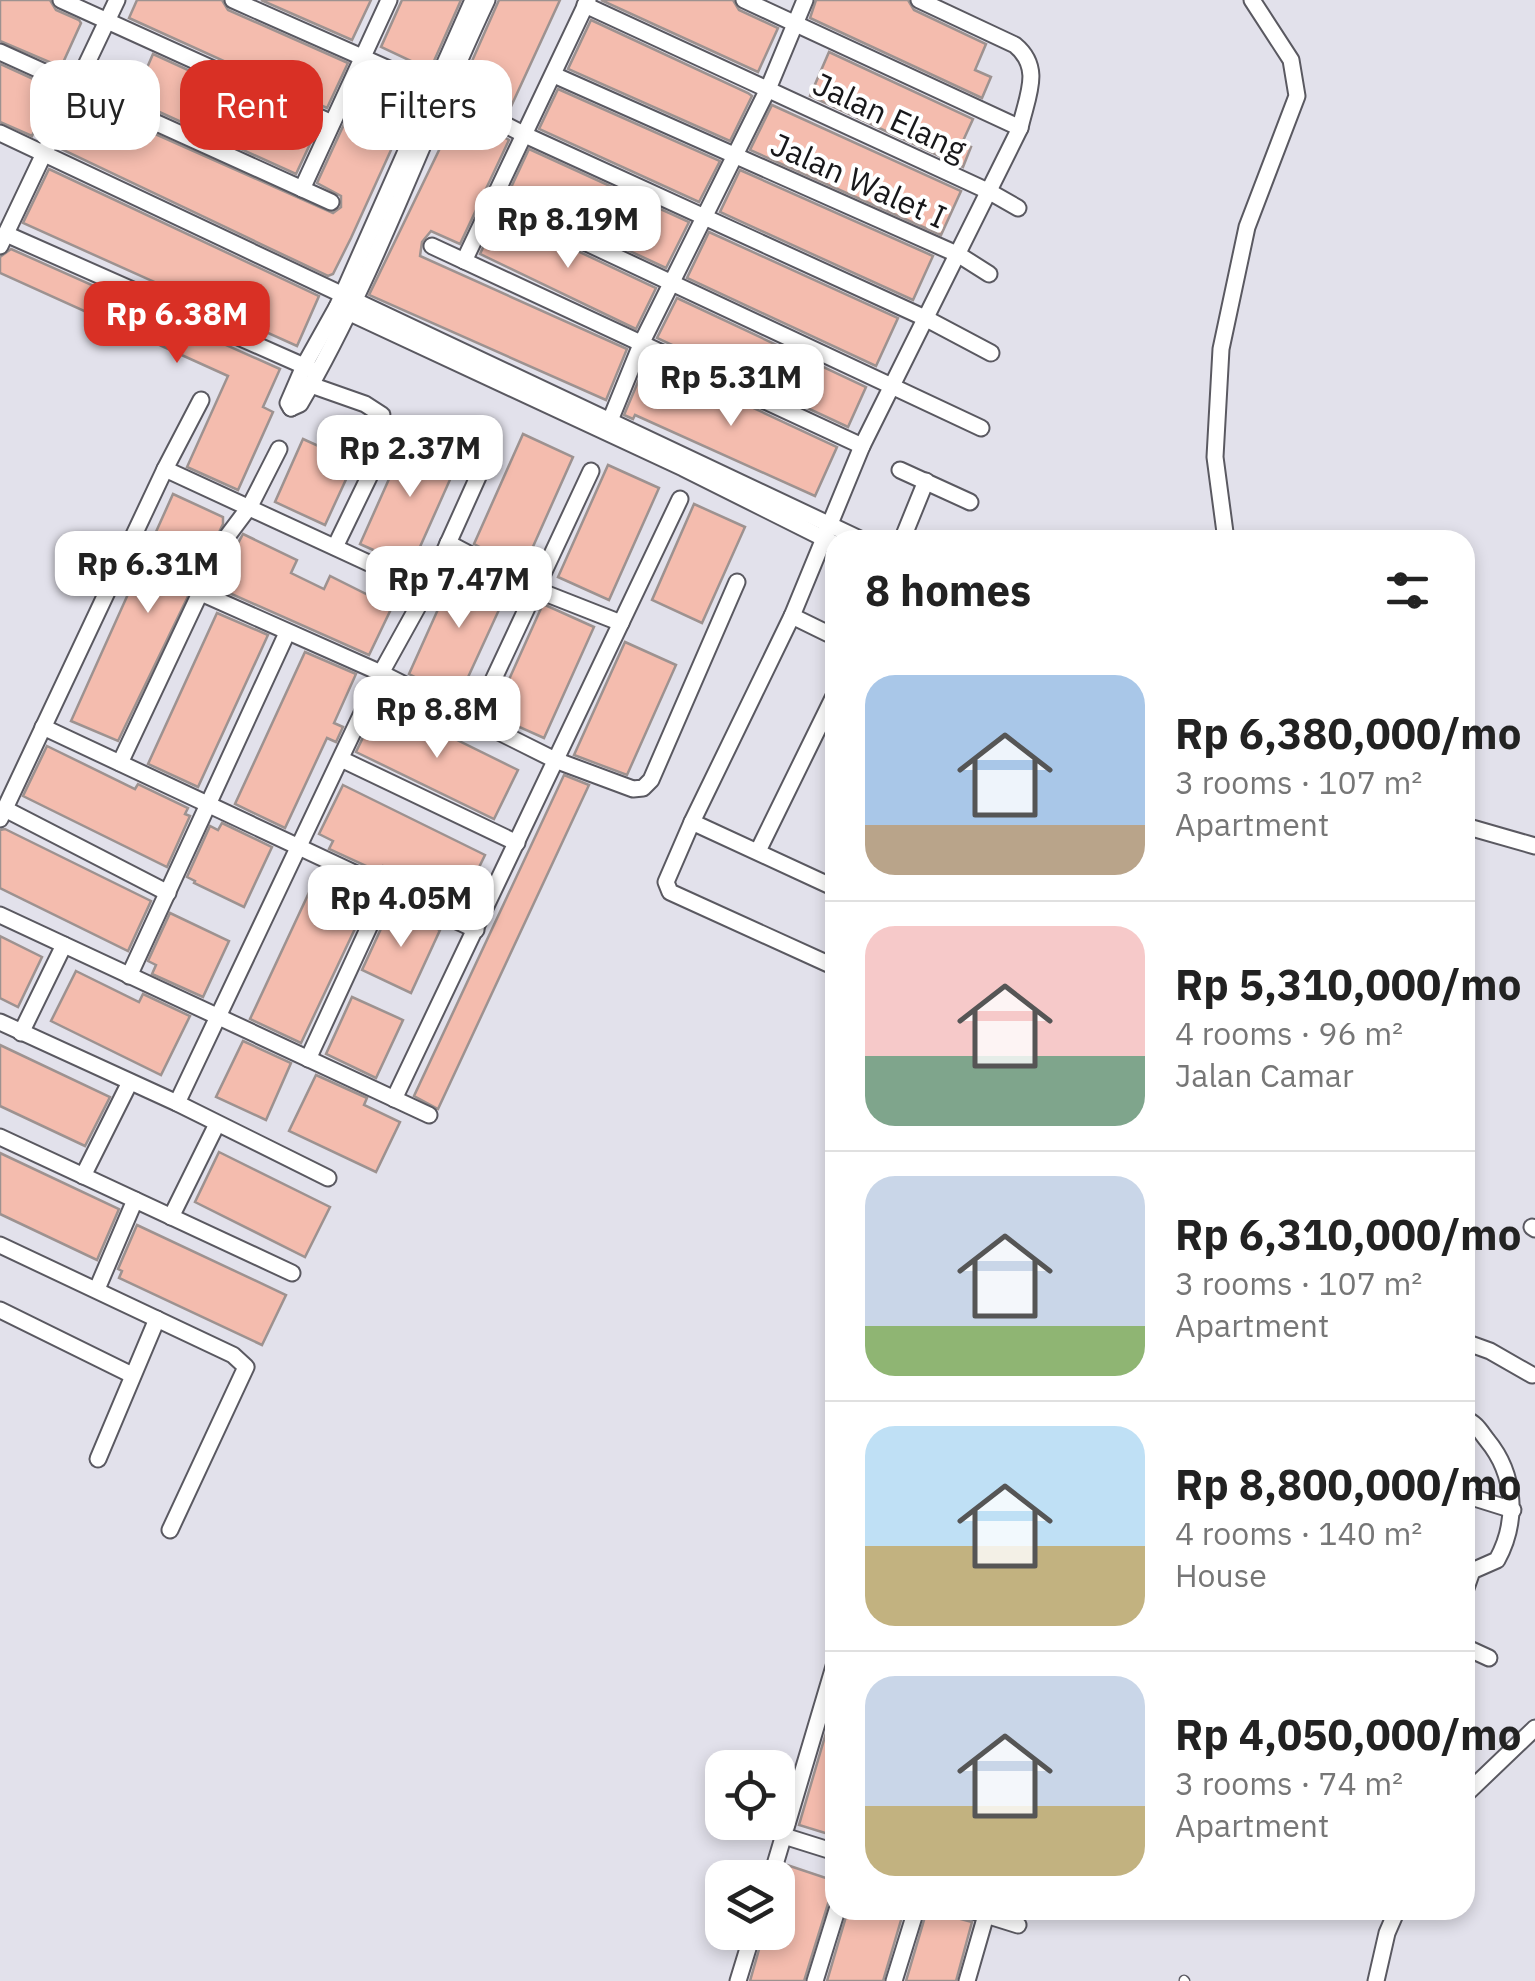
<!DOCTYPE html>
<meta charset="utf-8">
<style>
body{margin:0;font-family:"IBM Plex Sans",sans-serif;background:#f6f6f6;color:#222;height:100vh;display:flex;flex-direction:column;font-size:38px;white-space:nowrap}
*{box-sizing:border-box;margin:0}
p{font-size:32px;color:#767676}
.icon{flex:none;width:55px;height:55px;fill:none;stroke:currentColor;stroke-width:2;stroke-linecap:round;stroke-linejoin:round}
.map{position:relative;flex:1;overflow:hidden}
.sheet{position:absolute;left:825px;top:530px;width:650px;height:1390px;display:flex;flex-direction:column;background:#fff;border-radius:30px;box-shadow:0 5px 15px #0003}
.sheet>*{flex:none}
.banner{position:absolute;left:30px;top:60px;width:645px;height:90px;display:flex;gap:20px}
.tools{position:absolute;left:705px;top:1750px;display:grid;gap:20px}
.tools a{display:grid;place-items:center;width:90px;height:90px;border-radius:20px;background:#fff;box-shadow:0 5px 15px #0003;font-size:50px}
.price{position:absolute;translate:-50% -85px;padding:0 22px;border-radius:20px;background:#fff;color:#222;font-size:32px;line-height:65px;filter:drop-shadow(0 2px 5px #0008)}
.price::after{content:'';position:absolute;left:50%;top:60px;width:30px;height:22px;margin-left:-15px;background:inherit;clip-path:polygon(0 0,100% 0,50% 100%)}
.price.selected{background:#d93025;color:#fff}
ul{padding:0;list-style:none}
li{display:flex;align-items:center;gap:30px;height:250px;padding:0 40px}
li+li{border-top:2px solid #e0e0e0}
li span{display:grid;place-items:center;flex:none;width:280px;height:200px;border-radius:30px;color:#555}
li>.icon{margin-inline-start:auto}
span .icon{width:120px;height:120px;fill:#fffc;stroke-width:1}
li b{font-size:42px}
h2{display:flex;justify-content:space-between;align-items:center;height:120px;padding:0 40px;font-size:42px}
.chip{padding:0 35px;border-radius:30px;background:#fff;box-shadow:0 5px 15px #0003;font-size:35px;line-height:90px}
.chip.selected{background:#d93025;color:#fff}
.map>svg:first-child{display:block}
</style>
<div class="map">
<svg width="1535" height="1981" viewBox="0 0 1535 1981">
<rect width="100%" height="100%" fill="#e2e1eb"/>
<g fill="#f4bcae" stroke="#9d9290" stroke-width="2.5">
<polygon points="0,0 50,0 56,10 79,20 81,23 61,67 0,41"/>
<polygon points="137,0 222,0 228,10 348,63 327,108 129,18"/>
<polygon points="261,0 371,0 352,40"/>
<polygon points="402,0 461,0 430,70 381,47"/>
<polygon points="499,0 560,0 508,113 466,92 468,89 461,86"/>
<polygon points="601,0 733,0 739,10 778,28 758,72"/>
<polygon points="816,0 908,0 914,10 986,44 975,70 991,77 982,98 810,18"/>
<polygon points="591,20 748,93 752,96 730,141 568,69"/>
<polygon points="829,52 973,119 962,143 971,147 963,167 810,96"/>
<polygon points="153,54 317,129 296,174 133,100"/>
<polygon points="0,64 53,88 32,136 0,122"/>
<polygon points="368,72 416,95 351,238 333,274 328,276 59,148 81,101 333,213 341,207 341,196 317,183"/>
<polygon points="558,89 720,161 699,202 539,129"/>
<polygon points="772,105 961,191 941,235 750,150"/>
<polygon points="457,113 509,140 460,244 431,231 422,242 420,256 627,349 606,400 369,295"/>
<polygon points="529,149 689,222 666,268 508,194"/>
<polygon points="49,169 319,296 297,346 23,223"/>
<polygon points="740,170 933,256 913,300 720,212"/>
<polygon points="499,214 656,288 636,329 480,254"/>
<polygon points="709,232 898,318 876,366 687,278"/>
<polygon points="11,249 280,369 263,407 273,412 238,490 187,467 228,376 0,273 0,257"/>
<polygon points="677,298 866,387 848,427 657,338"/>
<polygon points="661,365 837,447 815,496 635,415 633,419 624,415 643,370 656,376"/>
<polygon points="410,432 461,455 411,567 360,544"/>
<polygon points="523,434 573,457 523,569 474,544"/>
<polygon points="303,439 354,462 325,525 275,502"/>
<polygon points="608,465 659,488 609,600 558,577"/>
<polygon points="173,494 223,517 223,524 118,741 71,721"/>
<polygon points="694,504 745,527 702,623 652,600"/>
<polygon points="243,534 297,560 291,573 324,589 330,576 392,607 369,655 227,592 228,588 217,583"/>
<polygon points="464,564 509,588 458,699 409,674 457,567 462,570"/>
<polygon points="543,604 594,627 544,738 493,715"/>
<polygon points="217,613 268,635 198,787 148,764"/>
<polygon points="625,642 676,665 627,775 574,755"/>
<polygon points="305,652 356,674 334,723 343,727 336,742 327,738 285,828 235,804"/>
<polygon points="380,702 518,770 494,819 356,752"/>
<polygon points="47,746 135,789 138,784 188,808 185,814 190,816 167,867 23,796"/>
<polygon points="564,775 589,785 438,1109 414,1096"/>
<polygon points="343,785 485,855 461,904 383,866 379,872 329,849 333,841 319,834"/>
<polygon points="222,823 272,847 244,907 194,883 195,881 187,877 210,826 218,830"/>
<polygon points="5,829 151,901 128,951 0,888 0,830"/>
<polygon points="320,869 370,893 370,897 301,1043 250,1019"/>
<polygon points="391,907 440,930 411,993 362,970"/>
<polygon points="170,913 229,941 203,997 152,974 156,965 148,961"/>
<polygon points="0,936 42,957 18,1007 0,998"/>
<polygon points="76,971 139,1002 143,994 190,1016 161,1075 51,1021"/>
<polygon points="352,997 403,1020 376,1078 326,1054"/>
<polygon points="243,1041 291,1063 266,1120 216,1097"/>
<polygon points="0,1045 110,1097 85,1146 0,1106"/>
<polygon points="316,1075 367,1098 364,1105 400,1122 376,1172 289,1131"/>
<polygon points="219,1152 330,1207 305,1257 195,1202"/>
<polygon points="0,1153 119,1209 97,1260 0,1214"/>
<polygon points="137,1225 286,1295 262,1345 119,1278 122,1271 118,1269"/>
<polygon points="833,1709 835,1709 835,1836 799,1825"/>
<polygon points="787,1865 835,1881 804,1981 750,1981 764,1932 778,1932 778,1887"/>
<polygon points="848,1910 904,1910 883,1981 827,1981"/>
<polygon points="927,1910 972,1922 956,1981 906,1981"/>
</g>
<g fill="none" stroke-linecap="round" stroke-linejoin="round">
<defs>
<polyline id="lane" points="1184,1980 1185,1981"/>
<g id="street">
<polyline points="61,0 332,123"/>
<polyline points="233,0 443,93 525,135 925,318 991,353"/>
<polyline points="744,0 1020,128"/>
<polyline points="585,5 990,192 1018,208"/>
<polyline points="0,52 331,202"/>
<polyline points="554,75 959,255 989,274"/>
<polyline points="0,133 862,540"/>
<polyline points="302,189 389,0"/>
<polyline points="495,200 981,428"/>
<polyline points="6,234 313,370"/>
<polyline points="0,246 117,0"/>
<polyline points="432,246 862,446"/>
<polyline points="464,261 588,0"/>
<polyline points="337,307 683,468 835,544"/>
<polyline points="311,385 365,404 382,415"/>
<path d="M 291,408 L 300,404 C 374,278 424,133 487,0"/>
<polyline points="291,408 288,403 304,366 337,307 473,0"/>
<polyline points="607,428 642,342 768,89 805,0"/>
<polyline points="165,469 427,590"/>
<polyline points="900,470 970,502"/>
<polyline points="902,540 926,481"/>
<polyline points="1226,540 1215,457 1221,349 1247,227 1297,96 1291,60 1252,0"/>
<polyline points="448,543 537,590 621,623"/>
<polyline points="335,547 385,444"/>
<polyline points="201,593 381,673 555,760 633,789 643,788 651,780 737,582"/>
<polyline points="792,616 835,637"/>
<polyline points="475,719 591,471"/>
<polyline points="43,727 476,930"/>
<polyline points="341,759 517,843"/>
<polyline points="120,763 226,538 250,506 279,449"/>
<polyline points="5,809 168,893"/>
<polyline points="0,819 165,469 201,400"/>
<polyline points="692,822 835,888"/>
<polyline points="1465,826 1535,846"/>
<polyline points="758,851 835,694"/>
<polyline points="0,915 429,1115"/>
<path d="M 835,967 L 670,892 L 666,882 L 692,822 L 792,616 L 862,446 L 1020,128 C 1027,96 1043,68 1015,45 L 919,0"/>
<polyline points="129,976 287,633"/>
<polyline points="0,1022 177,1103 328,1178"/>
<polyline points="21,1033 64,945"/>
<polyline points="308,1059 387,888"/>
<polyline points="394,1099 680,499"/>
<polyline points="177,1103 381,673 427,590 491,448"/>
<polyline points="0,1137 292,1273"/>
<polyline points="83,1176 130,1082"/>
<polyline points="171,1217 217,1124"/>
<polyline points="1532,1227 1535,1229"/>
<polyline points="0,1245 233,1355 246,1367 170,1530"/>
<polyline points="97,1289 135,1200"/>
<polyline points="0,1310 132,1375"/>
<polyline points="1465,1342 1490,1351 1532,1375"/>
<path d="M 1465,1419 C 1476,1423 1480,1431 1487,1440 C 1516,1475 1518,1522 1497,1560 L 1472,1571 L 1465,1591"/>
<polyline points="98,1459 157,1319"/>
<polyline points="1465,1495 1513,1510"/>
<polyline points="1465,1647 1489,1658"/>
<polyline points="1465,1795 1535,1728"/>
<polyline points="784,1836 835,1852"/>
<polyline points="771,1878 835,1663"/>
<polyline points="970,1910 1018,1925"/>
<polyline points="738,1981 753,1932"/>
<polyline points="815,1981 837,1910"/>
<polyline points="894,1981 916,1910"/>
<polyline points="967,1981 986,1915"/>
<polyline points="1376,1981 1387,1933 1397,1910"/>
</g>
</defs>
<use href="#lane" stroke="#5a5961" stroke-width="11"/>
<use href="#street" stroke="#5a5961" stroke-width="19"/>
<use href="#lane" stroke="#fff" stroke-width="8"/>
<use href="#street" stroke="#fff" stroke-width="15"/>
</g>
<g text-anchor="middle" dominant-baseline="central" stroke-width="8" stroke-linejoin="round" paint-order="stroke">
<g font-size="32" fill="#17171a" stroke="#fff">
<text transform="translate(890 116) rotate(25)">Jalan Elang</text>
<text transform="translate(859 180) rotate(24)">Jalan Walet I</text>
</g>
</g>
</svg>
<div class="tools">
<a><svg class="icon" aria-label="locate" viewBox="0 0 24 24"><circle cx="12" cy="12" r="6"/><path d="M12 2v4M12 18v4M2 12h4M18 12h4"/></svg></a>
<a><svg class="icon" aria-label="layers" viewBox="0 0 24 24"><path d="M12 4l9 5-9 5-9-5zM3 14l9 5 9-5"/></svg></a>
</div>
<b class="price" style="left:568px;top:271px">Rp 8.19M</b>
<b class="price selected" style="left:177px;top:366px">Rp 6.38M</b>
<b class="price" style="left:731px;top:429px">Rp 5.31M</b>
<b class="price" style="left:410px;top:500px">Rp 2.37M</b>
<b class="price" style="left:148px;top:616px">Rp 6.31M</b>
<b class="price" style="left:459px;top:631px">Rp 7.47M</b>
<b class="price" style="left:437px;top:761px">Rp 8.8M</b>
<b class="price" style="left:401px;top:950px">Rp 4.05M</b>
<div class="banner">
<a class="chip">Buy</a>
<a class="chip selected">Rent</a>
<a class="chip">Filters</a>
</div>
<section class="sheet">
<h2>8 homes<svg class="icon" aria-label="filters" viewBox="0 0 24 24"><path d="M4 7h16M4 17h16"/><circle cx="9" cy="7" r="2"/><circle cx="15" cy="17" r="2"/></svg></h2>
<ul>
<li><span style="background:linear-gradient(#a9c7e8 75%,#b9a48a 0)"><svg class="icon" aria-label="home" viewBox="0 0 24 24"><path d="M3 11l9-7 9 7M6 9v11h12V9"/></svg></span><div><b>Rp 6,380,000/mo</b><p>3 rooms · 107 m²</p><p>Apartment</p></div></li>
<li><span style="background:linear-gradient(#f6c9c9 65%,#7fa58c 0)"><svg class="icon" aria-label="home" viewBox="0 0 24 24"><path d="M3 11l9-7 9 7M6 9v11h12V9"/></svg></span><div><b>Rp 5,310,000/mo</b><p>4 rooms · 96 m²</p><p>Jalan Camar</p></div></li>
<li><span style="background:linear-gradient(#c9d6e8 75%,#8fb573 0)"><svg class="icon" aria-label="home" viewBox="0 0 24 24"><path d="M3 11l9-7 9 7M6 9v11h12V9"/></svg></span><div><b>Rp 6,310,000/mo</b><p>3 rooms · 107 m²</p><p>Apartment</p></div></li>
<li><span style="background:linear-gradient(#bfe0f5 60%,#c2b280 0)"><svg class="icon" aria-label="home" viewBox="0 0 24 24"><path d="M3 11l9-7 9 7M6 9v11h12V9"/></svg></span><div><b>Rp 8,800,000/mo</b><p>4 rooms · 140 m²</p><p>House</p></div></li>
<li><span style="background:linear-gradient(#c9d6e8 65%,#c2b280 0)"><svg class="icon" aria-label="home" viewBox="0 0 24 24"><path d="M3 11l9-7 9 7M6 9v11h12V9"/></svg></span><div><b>Rp 4,050,000/mo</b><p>3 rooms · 74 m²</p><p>Apartment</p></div></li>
</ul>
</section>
</div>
